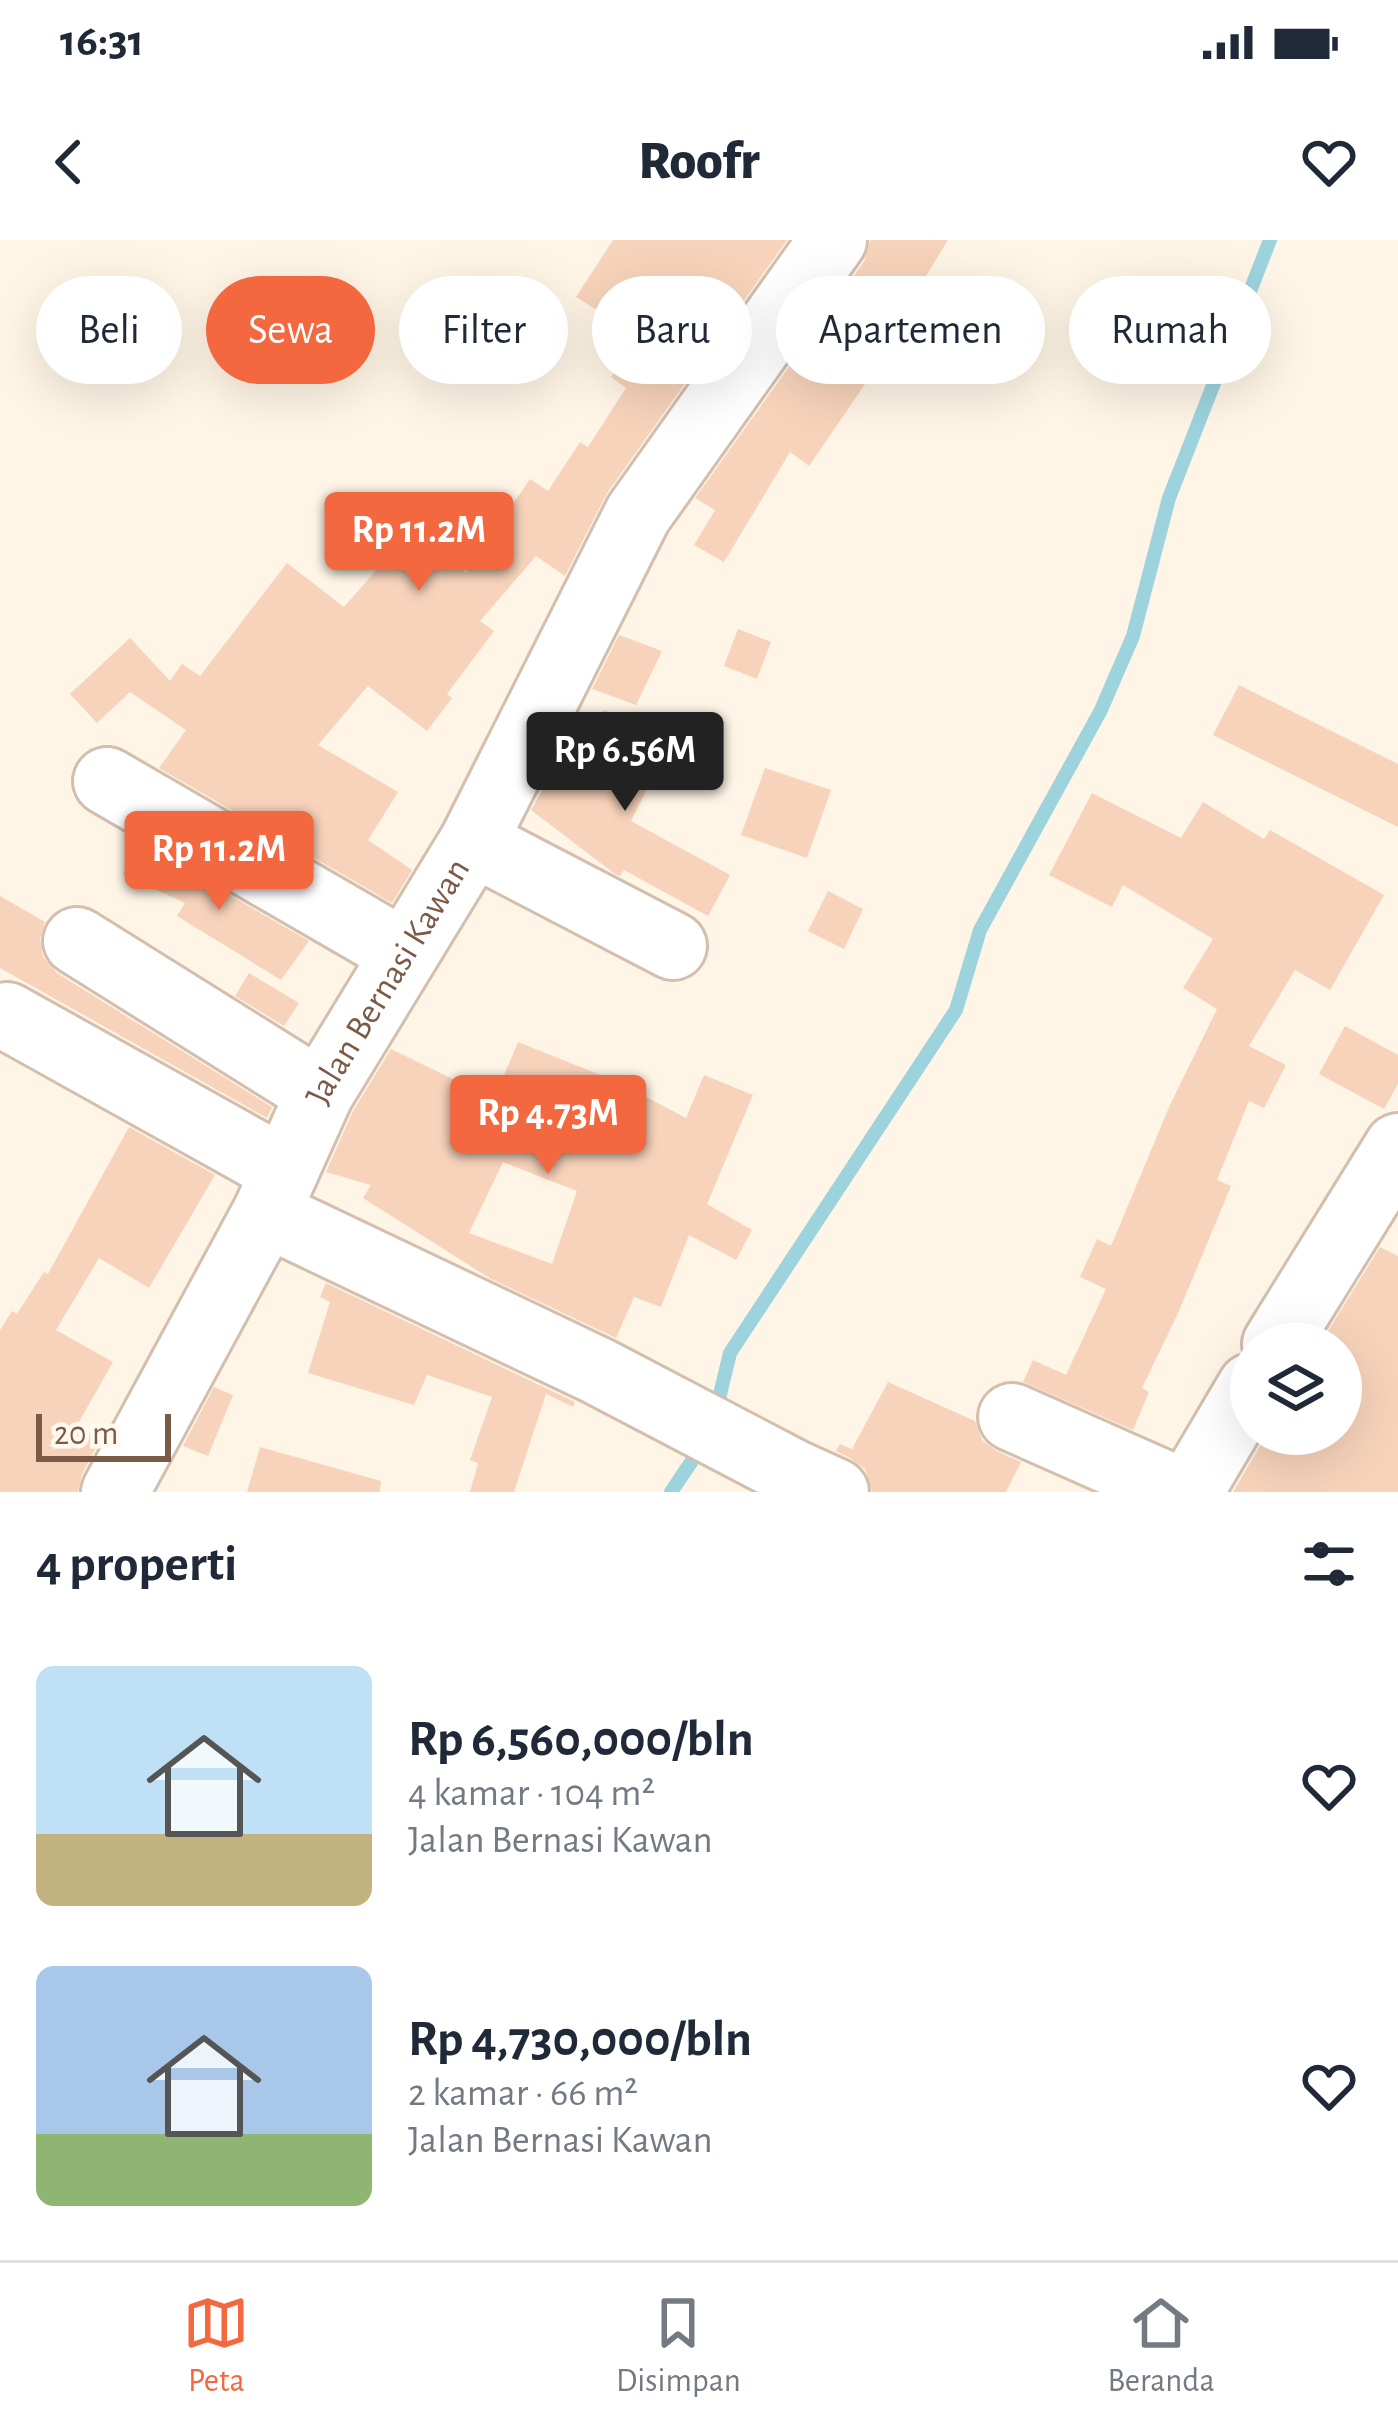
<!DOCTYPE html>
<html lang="id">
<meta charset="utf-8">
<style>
body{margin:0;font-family:"Alegreya Sans",sans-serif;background:#f6f6f7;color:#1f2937;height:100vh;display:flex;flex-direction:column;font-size:45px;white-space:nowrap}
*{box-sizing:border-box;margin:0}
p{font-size:39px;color:#747a83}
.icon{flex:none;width:66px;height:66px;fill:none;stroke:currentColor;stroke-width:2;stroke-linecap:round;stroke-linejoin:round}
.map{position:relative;height:1252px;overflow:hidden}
.panel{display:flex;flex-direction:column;background:#fff;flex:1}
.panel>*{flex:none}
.guide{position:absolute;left:36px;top:36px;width:1326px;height:108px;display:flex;gap:24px}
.tools{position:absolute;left:1230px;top:1083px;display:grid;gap:24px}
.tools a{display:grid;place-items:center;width:132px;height:132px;border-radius:50%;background:#fff;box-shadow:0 12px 48px #0002;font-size:60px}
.scale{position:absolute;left:36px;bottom:30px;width:135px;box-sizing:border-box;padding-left:12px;border:6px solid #7b5a47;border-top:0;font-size:33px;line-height:42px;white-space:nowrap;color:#7b5a47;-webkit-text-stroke:9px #fff9ee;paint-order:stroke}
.price{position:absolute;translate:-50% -102px;padding:0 27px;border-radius:12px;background:#f46840;color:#fff;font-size:39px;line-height:78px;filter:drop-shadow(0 3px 6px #0008)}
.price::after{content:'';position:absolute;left:50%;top:72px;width:36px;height:27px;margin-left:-18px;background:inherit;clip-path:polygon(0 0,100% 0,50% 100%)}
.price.current{background:#222;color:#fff}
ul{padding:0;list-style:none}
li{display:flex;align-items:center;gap:36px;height:300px;padding:0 36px}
li span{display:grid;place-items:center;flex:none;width:336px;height:240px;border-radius:18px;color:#555}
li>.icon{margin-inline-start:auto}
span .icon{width:144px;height:144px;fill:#fffc;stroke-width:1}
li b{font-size:51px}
h2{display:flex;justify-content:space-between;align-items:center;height:144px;padding:0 36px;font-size:51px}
.pill{padding:0 42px;border-radius:54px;background:#fff;box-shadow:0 12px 48px #0002;font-size:42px;line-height:108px}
.pill.current{background:#f46840;color:#fff}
.status{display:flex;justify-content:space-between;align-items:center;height:84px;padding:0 60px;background:#fff;direction:ltr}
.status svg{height:33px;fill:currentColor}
header{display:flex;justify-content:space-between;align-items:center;height:156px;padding:0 36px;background:#fff;font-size:54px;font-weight:800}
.menu{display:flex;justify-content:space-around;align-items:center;height:168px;border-top:3px solid #e0e1e3;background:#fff;font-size:33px;color:#747a83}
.menu a{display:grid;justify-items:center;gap:6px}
.menu .current{color:#f46840}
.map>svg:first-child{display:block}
</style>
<div class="status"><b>16:31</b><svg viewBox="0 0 49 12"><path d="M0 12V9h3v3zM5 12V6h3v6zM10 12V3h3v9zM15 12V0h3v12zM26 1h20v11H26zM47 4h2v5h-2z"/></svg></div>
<header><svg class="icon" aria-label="back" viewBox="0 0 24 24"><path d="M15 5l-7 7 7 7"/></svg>Roofr<svg class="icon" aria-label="heart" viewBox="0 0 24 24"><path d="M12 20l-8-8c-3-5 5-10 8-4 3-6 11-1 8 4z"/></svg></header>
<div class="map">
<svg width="1398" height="1252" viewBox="0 0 1398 1252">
<rect width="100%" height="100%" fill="#fef5e6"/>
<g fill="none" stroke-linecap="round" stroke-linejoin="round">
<g stroke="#9dd3dd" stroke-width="14">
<polyline points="715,1175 730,1113 956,770 980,690 1101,470 1133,396 1169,258 1270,0"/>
<polyline points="671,1252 702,1206"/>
</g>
</g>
<g fill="#f7d3bb" fill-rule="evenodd">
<polygon points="613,0 787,0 607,253 565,336 536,316 480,381 494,391 447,454 452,458 427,491 368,446 318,505 398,552 368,600 412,630 392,663 159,528 186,490 130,452 97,483 70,454 130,398 170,441 182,424 200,436 287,323 344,367 392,312 415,332 436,308 466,333 530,239 548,251 580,202 588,207 626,148 611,137 640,97 576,57"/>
<polygon points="870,0 948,0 885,103 893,108 872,139 870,137 809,226 790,212 724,322 694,305 715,270 695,258 864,22"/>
<polygon points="738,389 771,402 757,439 724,426"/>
<polygon points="619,395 662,411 636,465 592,449"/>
<polygon points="1239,445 1398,524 1398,587 1213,495"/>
<polygon points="604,470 670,503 631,581 730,635 708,676 624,630 620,636 615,634 531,570 553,532 568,541"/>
<polygon points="765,528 831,550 807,618 741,595"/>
<polygon points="1092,553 1181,598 1203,562 1264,599 1270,590 1384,655 1330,750 1295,730 1249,806 1286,825 1264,868 1249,861 1217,940 1231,946 1179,1071 1142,1148 1149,1152 1133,1190 1023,1142 1033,1120 1066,1135 1106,1049 1080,1037 1097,999 1111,1006 1170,865 1217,769 1183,748 1213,699 1123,645 1112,667 1049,635"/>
<polygon points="138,602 309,701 281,740 177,676 185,663 123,634"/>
<polygon points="828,651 863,669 844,709 808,691"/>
<polygon points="0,656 45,682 40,699 43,717 57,733 272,867 267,878 0,728"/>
<polygon points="249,733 299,763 284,786 235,756"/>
<polygon points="1345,786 1398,815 1398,844 1384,869 1319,834"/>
<path d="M 518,802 L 618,842 L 686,878 L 704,835 L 753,855 L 707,964 L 752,990 L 736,1020 L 689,995 L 661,1067 L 634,1057 L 616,1098 L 491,1039 L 363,958 L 371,945 L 326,932 L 353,871 L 391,809 L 494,859 ZM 503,922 L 577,951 L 552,1024 L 469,993 Z"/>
<polygon points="129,887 215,935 149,1048 99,1018 56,1090 113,1122 76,1187 101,1198 82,1234 78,1252 0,1252 0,1090 12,1071 17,1074 44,1032 48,1034"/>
<polygon points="1380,1007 1398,1016 1398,1252 1233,1252 1267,1194 1341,1194 1341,1104 1320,1104"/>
<polygon points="326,1043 575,1162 573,1167 546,1154 514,1252 470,1252 478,1223 470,1220 492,1157 427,1135 414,1165 308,1133 330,1062 320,1057"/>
<polygon points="888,1142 975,1181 982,1200 997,1211 1021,1222 1006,1252 872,1252 865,1229 850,1218 836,1211 840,1204 852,1209"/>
<polygon points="214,1147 233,1155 208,1216 183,1206"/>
<polygon points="260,1207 381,1241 380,1252 247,1252"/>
</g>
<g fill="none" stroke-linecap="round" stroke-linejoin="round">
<defs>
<g id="minor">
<polyline points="107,541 404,713"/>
<polyline points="473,602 673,706"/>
<polyline points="77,701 320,853"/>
<polyline points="7,776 285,931"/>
<polyline points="266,973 598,1131 793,1233 835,1252"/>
<polyline points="1276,1104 1398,907"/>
<polyline points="1012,1177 1181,1252"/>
<path id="s1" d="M 115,1252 L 266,973 L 320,853 L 473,602 L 638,274 L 833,0"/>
<polyline points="1189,1252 1251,1147"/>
</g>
</defs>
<use href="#minor" stroke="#d4bead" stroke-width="72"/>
<use href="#minor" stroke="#fff" stroke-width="66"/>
</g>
<g text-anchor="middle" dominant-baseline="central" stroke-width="9" stroke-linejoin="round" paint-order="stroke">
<g font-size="36" fill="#7b5a47" stroke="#fff9ee">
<text stroke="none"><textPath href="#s1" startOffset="579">Jalan Bernasi Kawan</textPath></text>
</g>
</g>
</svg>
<div class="tools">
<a><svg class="icon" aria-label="layers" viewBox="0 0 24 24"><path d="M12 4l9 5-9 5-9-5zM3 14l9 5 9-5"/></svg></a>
</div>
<div class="scale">20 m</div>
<b class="price" style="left:419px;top:354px">Rp 11.2M</b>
<b class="price current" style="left:625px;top:574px">Rp 6.56M</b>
<b class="price" style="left:219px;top:673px">Rp 11.2M</b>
<b class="price" style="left:548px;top:937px">Rp 4.73M</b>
<div class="guide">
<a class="pill">Beli</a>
<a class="pill current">Sewa</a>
<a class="pill">Filter</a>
<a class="pill">Baru</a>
<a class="pill">Apartemen</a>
<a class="pill">Rumah</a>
</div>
</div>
<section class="panel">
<h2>4 properti<svg class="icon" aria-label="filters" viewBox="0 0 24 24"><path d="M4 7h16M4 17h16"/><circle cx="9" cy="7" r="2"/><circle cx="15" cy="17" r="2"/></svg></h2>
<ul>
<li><span style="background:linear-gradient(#bfe0f5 70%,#c2b280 0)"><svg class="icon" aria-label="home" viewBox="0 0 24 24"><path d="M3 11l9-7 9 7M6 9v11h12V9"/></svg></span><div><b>Rp 6,560,000/bln</b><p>4 kamar · 104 m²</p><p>Jalan Bernasi Kawan</p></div><svg class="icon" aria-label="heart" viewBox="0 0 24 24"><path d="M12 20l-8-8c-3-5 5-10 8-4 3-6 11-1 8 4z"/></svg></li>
<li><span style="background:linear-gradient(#a9c7e8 70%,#8fb573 0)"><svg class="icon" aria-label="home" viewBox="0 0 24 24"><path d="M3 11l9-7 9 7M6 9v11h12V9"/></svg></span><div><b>Rp 4,730,000/bln</b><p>2 kamar · 66 m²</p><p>Jalan Bernasi Kawan</p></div><svg class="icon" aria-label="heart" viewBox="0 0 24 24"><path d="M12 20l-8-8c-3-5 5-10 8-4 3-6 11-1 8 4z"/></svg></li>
</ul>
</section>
<nav class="menu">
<a class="current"><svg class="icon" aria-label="map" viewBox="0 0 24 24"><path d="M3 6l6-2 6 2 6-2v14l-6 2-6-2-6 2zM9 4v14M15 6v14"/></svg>Peta</a>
<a><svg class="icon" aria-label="saved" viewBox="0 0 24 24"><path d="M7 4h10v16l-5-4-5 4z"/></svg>Disimpan</a>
<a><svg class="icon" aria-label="home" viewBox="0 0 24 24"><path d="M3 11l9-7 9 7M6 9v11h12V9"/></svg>Beranda</a>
</nav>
